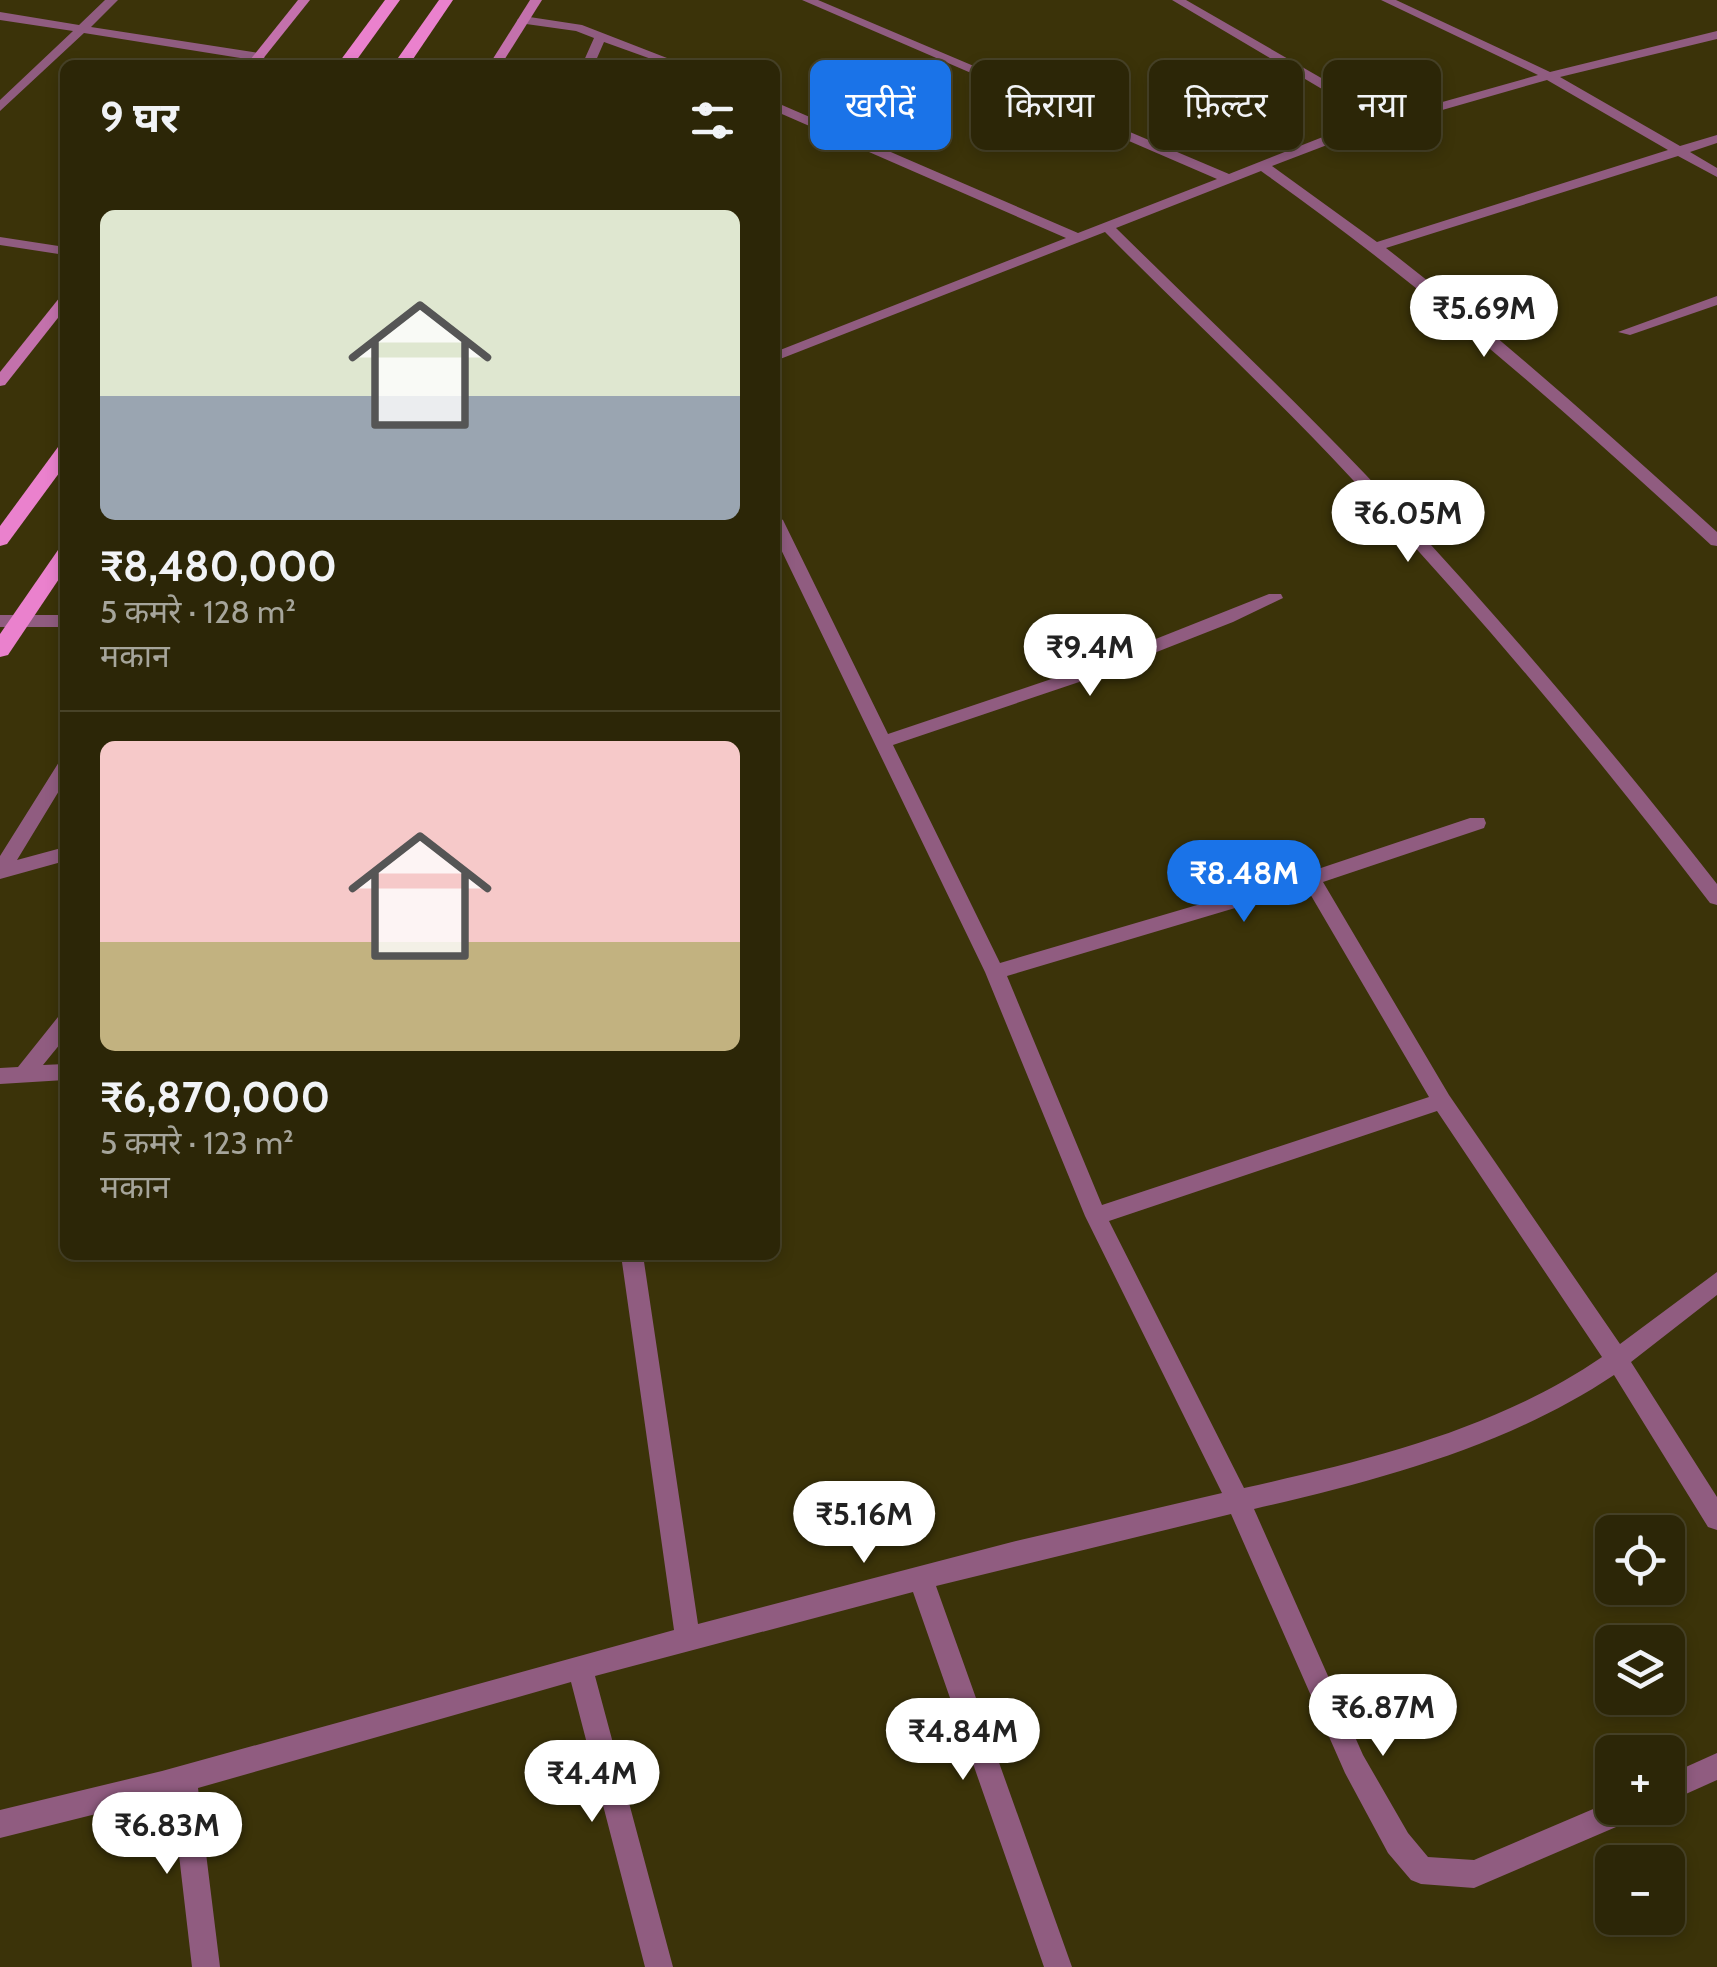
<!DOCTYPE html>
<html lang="hi">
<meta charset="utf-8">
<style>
body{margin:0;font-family:Cabin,"Noto Sans Devanagari",sans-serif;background:#342e11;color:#f1f3f6;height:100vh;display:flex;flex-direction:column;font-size:38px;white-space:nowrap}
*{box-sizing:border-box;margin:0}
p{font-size:32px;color:#a6a59b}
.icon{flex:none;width:55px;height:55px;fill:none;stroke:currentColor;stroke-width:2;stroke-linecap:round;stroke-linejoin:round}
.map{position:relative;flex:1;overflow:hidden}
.sheet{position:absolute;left:60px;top:60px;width:720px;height:1200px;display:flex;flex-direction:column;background:#2c2607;border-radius:15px;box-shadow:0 5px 15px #0003,0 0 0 2px #484328}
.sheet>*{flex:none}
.hud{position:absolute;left:810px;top:60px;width:755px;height:90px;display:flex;gap:20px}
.controls{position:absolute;left:1595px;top:1515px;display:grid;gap:20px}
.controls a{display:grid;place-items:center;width:90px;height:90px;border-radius:15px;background:#2c2607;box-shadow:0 5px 15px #0003,0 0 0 2px #484328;font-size:50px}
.price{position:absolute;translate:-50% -85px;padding:0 22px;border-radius:35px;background:#fff;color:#222;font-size:32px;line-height:65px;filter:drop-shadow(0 2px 5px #0008)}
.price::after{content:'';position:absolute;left:50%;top:60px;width:30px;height:22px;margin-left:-15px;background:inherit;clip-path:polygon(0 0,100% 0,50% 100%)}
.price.current{background:#1a73e8;color:#fff}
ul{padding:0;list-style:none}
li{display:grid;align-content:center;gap:20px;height:530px;padding:0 40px}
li+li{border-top:2px solid #484328}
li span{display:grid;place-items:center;height:310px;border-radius:15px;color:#555}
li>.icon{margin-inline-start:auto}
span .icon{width:180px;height:180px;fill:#fffc;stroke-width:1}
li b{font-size:42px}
h2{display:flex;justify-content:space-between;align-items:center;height:120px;padding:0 40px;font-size:42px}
.pill{padding:0 35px;border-radius:15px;background:#2c2607;box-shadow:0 5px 15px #0003,0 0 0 2px #484328;font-size:35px;line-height:90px}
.pill.current{background:#1a73e8;color:#fff}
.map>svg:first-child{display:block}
</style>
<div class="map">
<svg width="1717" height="1967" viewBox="0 0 1717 1967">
<rect width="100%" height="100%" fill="#3b3309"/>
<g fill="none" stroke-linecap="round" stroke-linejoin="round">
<g fill="#905c80" fill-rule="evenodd">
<polygon points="105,0 118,0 91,27 259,53 265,57 259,61 84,33 0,111 0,100 73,31 0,20 0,12 79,25"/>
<path d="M 802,0 L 818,0 L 1229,174 L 1338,131 L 1376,121 L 1172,0 L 1186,0 L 1389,117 L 1538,75 L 1381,0 L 1396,0 L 1550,72 L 1717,31 L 1717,39 L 1560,77 L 1680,146 L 1717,135 L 1717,143 L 1690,152 L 1717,168 L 1717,177 L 1678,156 L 1386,248 C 1501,337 1609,434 1717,532 L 1717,546 L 1711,545 C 1567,412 1421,284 1261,171 L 1116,228 C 1199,310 1285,390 1365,474 C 1489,605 1606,742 1717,884 L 1717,905 L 1710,903 C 1598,756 1479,614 1352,479 C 1273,394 1187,315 1105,232 L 775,361 L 775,352 L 1066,238 L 775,111 L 775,102 L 1078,233 L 1217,179 ZM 1547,80 L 1668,150 L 1377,242 L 1272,166 L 1348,137 Z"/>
<polygon points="523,16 582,25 685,65 668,65 604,42 594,65 582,65 594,38 576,31 519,23 517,20"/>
<polygon points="0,237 65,247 65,255 0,245"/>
<polygon points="1717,296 1717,305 1630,335 1618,332"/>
<path d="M 775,515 L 783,520 L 888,734 L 1075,671 L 1269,594 L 1281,594 L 1283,598 L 1233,622 L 1088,679 L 893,745 L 1000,963 L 1306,873 L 1470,818 L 1484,818 L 1486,823 L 1484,828 L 1323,882 L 1449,1095 L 1620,1344 L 1717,1272 L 1717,1295 L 1631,1362 L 1717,1497 L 1717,1530 L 1708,1527 L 1614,1375 C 1506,1447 1379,1480 1254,1509 L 1363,1755 L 1408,1833 L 1428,1857 L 1474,1860 L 1612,1801 L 1612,1808 L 1640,1808 L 1637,1818 L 1474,1888 L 1421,1884 L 1411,1880 L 1388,1853 L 1345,1773 L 1231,1514 L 936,1586 L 1072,1967 L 1044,1967 L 913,1592 L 595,1676 L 673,1967 L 645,1967 L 571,1682 L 198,1788 L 220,1967 L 192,1967 L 172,1795 L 0,1838 L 0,1810 L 162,1771 L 674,1630 L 621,1255 L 643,1255 L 698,1624 L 1012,1542 L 1222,1493 L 1085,1216 L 985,972 L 775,537 ZM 1306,887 L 1429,1097 L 1102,1205 L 1007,976 ZM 1437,1111 L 1602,1357 C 1495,1430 1369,1460 1244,1488 L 1109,1221 Z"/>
<rect x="0" y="615" width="65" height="12"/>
<polygon points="65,760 65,781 17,860 65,847 65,861 0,879 0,856 59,762"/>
<polygon points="65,1015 65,1038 43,1065 65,1064 65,1080 0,1084 0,1068 18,1067 58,1017"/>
<polygon points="1717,1753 1717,1780 1668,1802 1668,1775"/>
</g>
<g fill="#c371ac" fill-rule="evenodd">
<polygon points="298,0 310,0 258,65 246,65"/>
<polygon points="530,0 542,0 501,65 489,65"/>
<polygon points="65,296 65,309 5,385 0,386 0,372 60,297"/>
</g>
<g fill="#ea81cd" fill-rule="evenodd">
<polygon points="385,0 400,0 353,65 337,65"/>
<polygon points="439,0 453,0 409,65 393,65"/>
<polygon points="65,445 65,465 7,544 0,546 0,526 58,447"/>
<polygon points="65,549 65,570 8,655 0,657 0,634 58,550"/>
</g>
</g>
</svg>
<div class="controls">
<a><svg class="icon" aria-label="locate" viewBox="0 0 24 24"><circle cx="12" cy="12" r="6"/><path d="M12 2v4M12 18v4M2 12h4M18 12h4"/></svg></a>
<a><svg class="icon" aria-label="layers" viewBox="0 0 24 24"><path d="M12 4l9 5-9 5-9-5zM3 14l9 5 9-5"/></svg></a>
<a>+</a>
<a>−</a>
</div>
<b class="price" style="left:1484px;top:360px">₹5.69M</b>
<b class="price" style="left:1408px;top:565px">₹6.05M</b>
<b class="price" style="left:1090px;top:699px">₹9.4M</b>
<b class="price current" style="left:1244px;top:925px">₹8.48M</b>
<b class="price" style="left:864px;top:1566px">₹5.16M</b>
<b class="price" style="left:1383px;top:1759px">₹6.87M</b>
<b class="price" style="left:963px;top:1783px">₹4.84M</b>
<b class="price" style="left:592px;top:1825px">₹4.4M</b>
<b class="price" style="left:167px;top:1877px">₹6.83M</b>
<div class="hud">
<a class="pill current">खरीदें</a>
<a class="pill">किराया</a>
<a class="pill">फ़िल्टर</a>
<a class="pill">नया</a>
</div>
<section class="sheet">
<h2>9 घर<svg class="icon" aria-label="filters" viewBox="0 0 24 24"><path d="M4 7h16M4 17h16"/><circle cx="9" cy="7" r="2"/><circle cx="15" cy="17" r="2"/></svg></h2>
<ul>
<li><span style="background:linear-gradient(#dfe7d0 60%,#9aa5b1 0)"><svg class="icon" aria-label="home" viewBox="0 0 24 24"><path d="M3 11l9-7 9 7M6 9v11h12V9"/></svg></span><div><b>₹8,480,000</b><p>5 कमरे · 128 m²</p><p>मकान</p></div></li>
<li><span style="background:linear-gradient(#f6c9c9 65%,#c2b280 0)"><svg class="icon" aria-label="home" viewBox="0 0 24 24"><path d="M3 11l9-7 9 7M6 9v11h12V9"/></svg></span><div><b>₹6,870,000</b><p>5 कमरे · 123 m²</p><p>मकान</p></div></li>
</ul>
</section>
</div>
